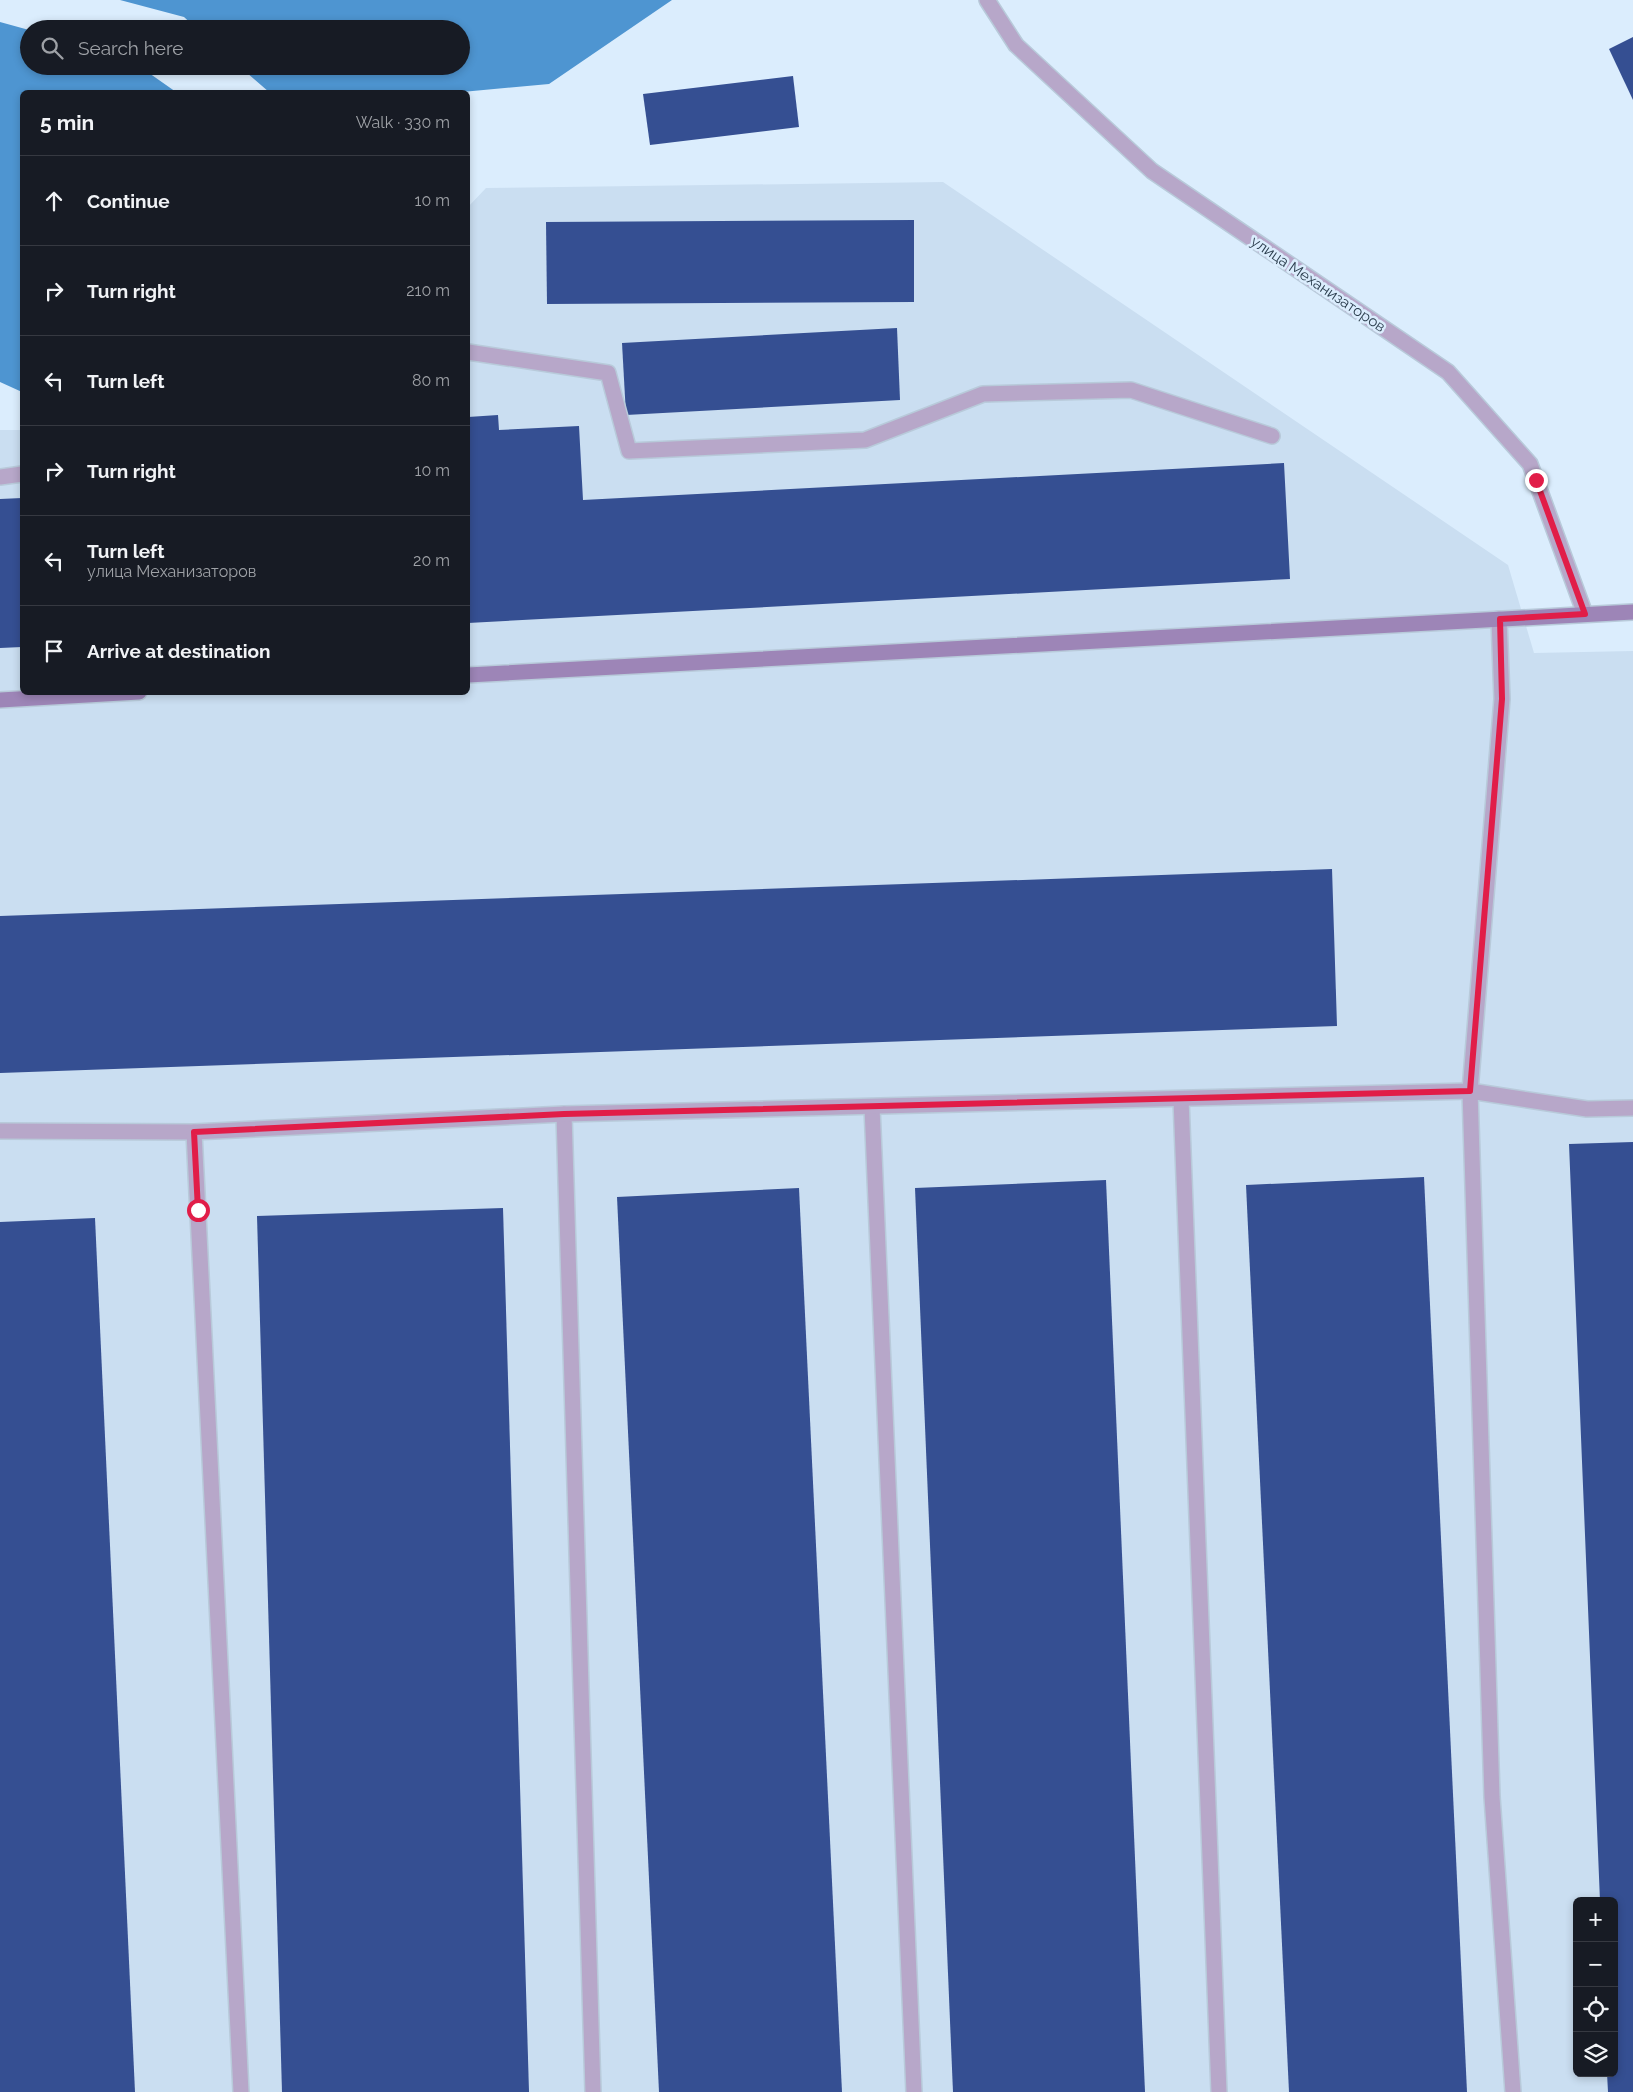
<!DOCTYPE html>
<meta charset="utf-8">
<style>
body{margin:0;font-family:Raleway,sans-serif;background:#242831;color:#f1f3f6}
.controls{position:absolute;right:15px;bottom:15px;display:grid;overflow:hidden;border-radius:8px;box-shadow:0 2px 8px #0003}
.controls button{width:45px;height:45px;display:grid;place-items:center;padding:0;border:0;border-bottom:1px solid #363941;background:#171b24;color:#f1f3f6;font:25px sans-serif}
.stop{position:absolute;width:15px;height:15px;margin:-11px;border:4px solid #e11d48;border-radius:50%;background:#fff}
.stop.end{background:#e11d48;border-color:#fff;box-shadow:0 1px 5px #0008}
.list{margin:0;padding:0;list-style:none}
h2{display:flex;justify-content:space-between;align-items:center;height:65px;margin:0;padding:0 20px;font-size:21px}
h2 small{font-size:16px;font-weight:400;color:#9ea1a6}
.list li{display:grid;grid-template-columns:32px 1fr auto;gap:15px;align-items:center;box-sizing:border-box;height:90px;padding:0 20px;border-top:1px solid #363941}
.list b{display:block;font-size:19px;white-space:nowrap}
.list p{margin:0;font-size:16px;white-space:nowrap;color:#9ea1a6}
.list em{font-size:16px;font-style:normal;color:#9ea1a6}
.icon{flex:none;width:28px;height:28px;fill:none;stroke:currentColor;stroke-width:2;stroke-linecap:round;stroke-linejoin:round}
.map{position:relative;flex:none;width:1633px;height:2092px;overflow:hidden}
.search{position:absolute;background:#171b24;box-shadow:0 2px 8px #0003;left:20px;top:20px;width:450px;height:55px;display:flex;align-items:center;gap:12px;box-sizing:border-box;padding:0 18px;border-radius:28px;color:#9ea1a6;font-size:19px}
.panel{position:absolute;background:#171b24;box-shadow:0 2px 8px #0003;left:20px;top:90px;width:450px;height:605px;border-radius:8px}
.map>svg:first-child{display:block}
.built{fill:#cadef1;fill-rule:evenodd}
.water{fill:#4e95d1}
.building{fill:#354f92}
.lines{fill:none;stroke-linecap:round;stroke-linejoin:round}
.lane-casing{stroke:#b8cada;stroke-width:18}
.street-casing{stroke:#b8cada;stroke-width:18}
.secondary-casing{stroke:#b8cada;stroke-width:18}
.lane{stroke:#b7a7c9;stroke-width:15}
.street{stroke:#b7a7c9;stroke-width:15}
.secondary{stroke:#9d85b7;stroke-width:15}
.route{stroke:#e11d48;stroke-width:6}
.labels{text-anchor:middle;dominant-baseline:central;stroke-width:5;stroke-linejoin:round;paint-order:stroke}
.street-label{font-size:15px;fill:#2c3e4e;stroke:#dbedfd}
</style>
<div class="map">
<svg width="1633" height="2092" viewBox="0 0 1633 2092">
<rect width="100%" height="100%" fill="#dbedfd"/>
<path class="built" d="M943,182L1508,565L1534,653L1633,651V2092H0V430H22V692H468V207L486,188ZM1577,1901H1614V2073H1577Z"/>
<g class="water">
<polygon points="120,0 672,0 549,84 462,92 269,92 239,66 461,66 461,29 197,29 184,17"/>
<polygon points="0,22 29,30 29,66 139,66 176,92 22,92 22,392 0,382"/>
</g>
<g class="building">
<polygon points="1633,37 1633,100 1609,49"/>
<polygon points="793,76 799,127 650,145 643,94"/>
<polygon points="914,220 914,302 547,304 546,222"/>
<polygon points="897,328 900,400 626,415 622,343"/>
<polygon points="498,415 499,430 579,426 583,500 1284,463 1290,579 468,623 468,417"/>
<polygon points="22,498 22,647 0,648 0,499"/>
<polygon points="1332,869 1337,1026 0,1073 0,916"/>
<polygon points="1633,1142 1633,2092 1608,2092 1607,2073 1614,2073 1614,1901 1600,1901 1569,1144"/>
<polygon points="1424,1177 1467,2092 1289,2092 1246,1185"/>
<polygon points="1106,1180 1145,2092 953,2092 915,1188"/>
<polygon points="799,1188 842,2092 659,2092 617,1197"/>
<polygon points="503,1208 529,2092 282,2092 257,1216"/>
<polygon points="95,1218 135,2092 0,2092 0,1222"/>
</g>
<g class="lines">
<g class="lane-casing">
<g id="lane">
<polyline points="468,352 608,373 629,451 865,440 983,394 1131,390 1272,436"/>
<polyline points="0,477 22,474"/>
<polyline points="1499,619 1502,699 1470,1091 1492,1797 1513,2092"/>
<polyline points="1181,1099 1219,2092"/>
<polyline points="872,1107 914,2092"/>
<polyline points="564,1114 593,2092"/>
<polyline points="0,1131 194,1132 564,1114 1470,1091 1587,1109 1633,1108"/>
<polyline points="194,1132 241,2092"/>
</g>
</g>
<g class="street-casing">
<polyline id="street" points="987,0 1016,45 1152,171 1448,372 1530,464 1585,614"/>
</g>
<g class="secondary-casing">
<g id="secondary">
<polyline points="468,675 1633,612"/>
<polyline points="0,700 139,692"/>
</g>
</g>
<use href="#lane" class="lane"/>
<use href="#street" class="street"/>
<use href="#secondary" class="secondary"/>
</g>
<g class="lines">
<polyline class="route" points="198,1210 194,1132 564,1114 1470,1091 1502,699 1500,619 1585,614 1536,480"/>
</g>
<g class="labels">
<g class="street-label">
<text transform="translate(1318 284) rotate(34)">улица Механизаторов</text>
</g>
</g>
</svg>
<div class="controls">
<button>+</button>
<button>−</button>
<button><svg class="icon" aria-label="locate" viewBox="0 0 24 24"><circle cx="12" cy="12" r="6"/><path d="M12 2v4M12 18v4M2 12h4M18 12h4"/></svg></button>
<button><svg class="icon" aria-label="layers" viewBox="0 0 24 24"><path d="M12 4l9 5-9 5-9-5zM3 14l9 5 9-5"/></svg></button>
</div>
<div class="stop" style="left:198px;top:1210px"></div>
<div class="stop end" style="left:1536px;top:480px"></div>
<div class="search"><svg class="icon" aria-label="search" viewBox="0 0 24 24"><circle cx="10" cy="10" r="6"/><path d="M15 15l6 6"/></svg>Search here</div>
<section class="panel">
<h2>5 min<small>Walk · 330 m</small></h2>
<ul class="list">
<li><svg class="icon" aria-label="ahead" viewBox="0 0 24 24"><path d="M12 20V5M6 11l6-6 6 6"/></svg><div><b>Continue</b></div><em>10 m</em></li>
<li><svg class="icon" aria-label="right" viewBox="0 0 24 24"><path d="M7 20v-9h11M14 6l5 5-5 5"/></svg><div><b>Turn right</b></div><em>210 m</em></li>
<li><svg class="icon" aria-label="left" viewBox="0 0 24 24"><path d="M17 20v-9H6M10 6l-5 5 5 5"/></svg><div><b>Turn left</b></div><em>80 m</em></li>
<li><svg class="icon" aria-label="right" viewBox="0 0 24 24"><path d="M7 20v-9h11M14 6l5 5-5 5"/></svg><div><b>Turn right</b></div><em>10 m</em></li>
<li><svg class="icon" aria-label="left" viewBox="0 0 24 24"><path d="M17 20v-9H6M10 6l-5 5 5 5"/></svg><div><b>Turn left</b><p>улица Механизаторов</p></div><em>20 m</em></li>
<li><svg class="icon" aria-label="arrive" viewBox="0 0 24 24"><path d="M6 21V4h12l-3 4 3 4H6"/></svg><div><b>Arrive at destination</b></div></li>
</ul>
</section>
</div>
